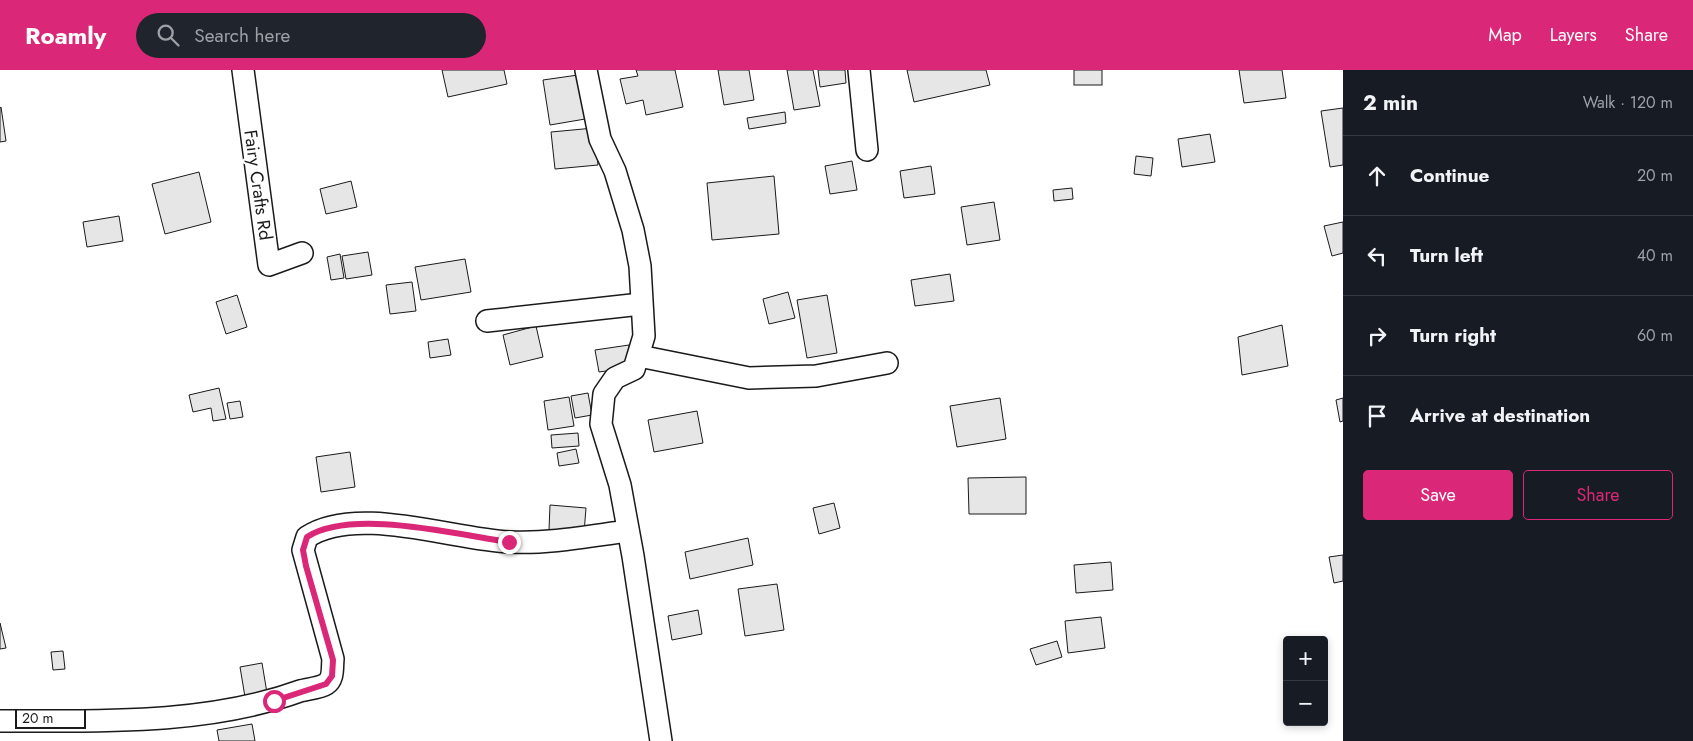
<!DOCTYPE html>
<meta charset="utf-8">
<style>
body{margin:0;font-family:Jost,sans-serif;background:#20242c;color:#f1f3f6}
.controls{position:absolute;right:15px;bottom:15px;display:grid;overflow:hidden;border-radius:5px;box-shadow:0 2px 8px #0003}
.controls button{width:45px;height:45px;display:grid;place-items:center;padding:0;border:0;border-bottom:1px solid #363941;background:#171b24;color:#f1f3f6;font:25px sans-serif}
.scale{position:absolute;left:15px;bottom:12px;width:71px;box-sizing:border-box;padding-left:5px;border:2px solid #1a1a1a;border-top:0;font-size:14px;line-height:18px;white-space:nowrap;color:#1a1a1a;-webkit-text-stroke:4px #fff;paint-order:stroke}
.stop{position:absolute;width:15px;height:15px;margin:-11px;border:4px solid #db2777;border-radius:50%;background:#fff}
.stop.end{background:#db2777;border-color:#fff;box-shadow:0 1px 5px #0008}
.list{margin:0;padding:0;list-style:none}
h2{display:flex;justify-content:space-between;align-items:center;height:65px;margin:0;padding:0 20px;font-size:21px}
h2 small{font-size:16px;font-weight:400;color:#9ea1a6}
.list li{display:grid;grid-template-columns:32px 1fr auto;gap:15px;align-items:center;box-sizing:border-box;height:80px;padding:0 20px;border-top:1px solid #363941}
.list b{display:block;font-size:19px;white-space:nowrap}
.list em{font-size:16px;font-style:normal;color:#9ea1a6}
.actions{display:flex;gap:10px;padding:15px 20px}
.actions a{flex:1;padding:11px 0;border:1px solid #db2777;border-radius:5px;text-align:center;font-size:18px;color:#db2777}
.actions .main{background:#db2777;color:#fff}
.icon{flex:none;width:28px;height:28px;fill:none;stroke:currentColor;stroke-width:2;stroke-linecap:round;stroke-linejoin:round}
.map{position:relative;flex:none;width:1343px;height:671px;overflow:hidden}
header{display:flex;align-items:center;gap:30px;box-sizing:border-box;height:70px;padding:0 25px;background:#db2777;color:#fff}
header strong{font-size:24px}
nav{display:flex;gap:28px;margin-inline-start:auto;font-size:18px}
.search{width:350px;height:45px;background:#20242c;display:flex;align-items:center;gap:12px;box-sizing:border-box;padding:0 18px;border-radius:28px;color:#9ea1a6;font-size:19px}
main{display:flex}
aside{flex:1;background:#171b24}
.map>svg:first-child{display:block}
.building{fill:#e6e6e6;stroke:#1a1a1a}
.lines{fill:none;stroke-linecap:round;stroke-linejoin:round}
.minor-casing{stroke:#1a1a1a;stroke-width:24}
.minor{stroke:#fff;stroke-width:21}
.route{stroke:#db2777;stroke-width:6}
.labels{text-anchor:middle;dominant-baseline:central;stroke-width:4;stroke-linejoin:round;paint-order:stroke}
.street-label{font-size:18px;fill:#1a1a1a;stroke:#fff}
</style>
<header>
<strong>Roamly</strong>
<div class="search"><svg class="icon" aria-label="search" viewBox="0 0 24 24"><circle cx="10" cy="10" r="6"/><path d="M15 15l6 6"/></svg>Search here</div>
<nav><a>Map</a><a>Layers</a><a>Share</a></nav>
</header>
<main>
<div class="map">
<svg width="1343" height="671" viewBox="0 0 1343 671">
<rect width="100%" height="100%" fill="#fff"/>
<g class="building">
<polygon points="442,0 504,0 507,14 448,27"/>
<polygon points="636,0 675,0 683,37 646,45 643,30 626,34 620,9 638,6"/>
<polygon points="718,0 749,0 754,30 724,35"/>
<polygon points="787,0 813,0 820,36 794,40"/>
<polygon points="818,0 845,0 846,13 820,17"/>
<polygon points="907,0 986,0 990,15 914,32"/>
<rect x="1074" y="0" width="28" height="15"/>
<polygon points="1239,0 1282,0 1286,28 1244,33"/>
<polygon points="585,4 591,48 550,55 543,10"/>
<polygon points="1,37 6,71 0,72 0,38"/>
<polygon points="1343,38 1343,95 1330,97 1321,41"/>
<polygon points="785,42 786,53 749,59 747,48"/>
<polygon points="594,58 598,95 555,99 551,62"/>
<polygon points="1210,64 1215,92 1182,97 1178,69"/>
<polygon points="1136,86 1153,88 1151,106 1134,104"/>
<polygon points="852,91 857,120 830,124 825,96"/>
<polygon points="931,96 935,124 904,128 900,101"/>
<polygon points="199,102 211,152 165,164 152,114"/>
<polygon points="774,106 779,164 712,170 707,113"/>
<polygon points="351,111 357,137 326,144 320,119"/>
<polygon points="1072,118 1073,129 1054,131 1053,120"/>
<polygon points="994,132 1000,170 967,175 961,137"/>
<polygon points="119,146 123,171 87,177 83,152"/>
<polygon points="1343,152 1343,183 1332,186 1324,156"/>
<polygon points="368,182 372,205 346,209 342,186"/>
<polygon points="340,184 344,208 331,210 327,187"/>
<polygon points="465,189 471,222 421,230 415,197"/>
<polygon points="950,204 954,231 915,236 911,210"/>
<polygon points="412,212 416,241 390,244 386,215"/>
<polygon points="788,222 795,248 769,254 763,229"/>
<polygon points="237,225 247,257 226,264 216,232"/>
<polygon points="827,225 837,283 807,288 797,230"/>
<polygon points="1282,255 1288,296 1242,305 1238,267"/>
<polygon points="536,256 543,287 510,295 503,265"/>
<polygon points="448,269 451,285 430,288 428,272"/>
<polygon points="629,275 633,297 599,302 595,280"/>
<polygon points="219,318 226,349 213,351 211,338 193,342 189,325"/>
<polygon points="588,323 592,345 575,348 571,326"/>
<polygon points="569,327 574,356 548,360 544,331"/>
<polygon points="1000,328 1006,369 957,377 950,336"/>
<polygon points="1343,328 1343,351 1340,352 1336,330"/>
<polygon points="240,331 243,347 230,349 227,333"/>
<polygon points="697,341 703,373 654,382 648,350"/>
<polygon points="578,363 579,376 552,378 551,365"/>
<polygon points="576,379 579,393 559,396 557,383"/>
<polygon points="350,382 355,417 321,422 316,387"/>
<polygon points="1026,407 1026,444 969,444 968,408"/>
<polygon points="834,433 840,458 819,464 813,438"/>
<polygon points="550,435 586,438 584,463 549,460"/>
<polygon points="748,468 753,495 690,509 685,482"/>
<polygon points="1343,485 1343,511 1334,513 1329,487"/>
<polygon points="1111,492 1113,520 1076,523 1074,495"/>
<polygon points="777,514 784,560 745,566 738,519"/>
<polygon points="698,540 702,564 672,570 668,546"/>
<polygon points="1101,547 1105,578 1068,583 1065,551"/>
<polygon points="0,553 6,578 0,579"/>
<polygon points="1057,571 1062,587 1036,595 1030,579"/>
<polygon points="63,581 65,599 53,600 51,582"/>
<polygon points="262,593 267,623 245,627 240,597"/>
<polygon points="252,654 255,671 219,671 217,660"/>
</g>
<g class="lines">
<g class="minor-casing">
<g id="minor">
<polyline points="243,0 269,195 302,183"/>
<polyline points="586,0 600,69 615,101 633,160 640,196 644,266 634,299 615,308 604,324 601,354 620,415 633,486 661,671"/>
<polyline points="859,0 867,80"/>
<polyline points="487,251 641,234"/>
<polyline points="639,286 749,308 816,306 887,293"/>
<path d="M0,651C98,651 207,655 300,621C307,619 320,618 326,614C334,609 332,597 333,589L303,480L307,467C357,434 454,470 510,472C549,474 590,466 628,461"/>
</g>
</g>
<use href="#minor" class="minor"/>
</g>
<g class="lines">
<path class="route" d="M274,631L326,614L332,606L333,590L306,496L303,480L307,467C352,438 458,465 509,472"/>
</g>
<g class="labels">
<g class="street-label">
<text transform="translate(258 115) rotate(82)">Fairy Crafts Rd</text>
</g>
</g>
</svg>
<div class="controls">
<button>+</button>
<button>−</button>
</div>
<div class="scale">20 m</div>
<div class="stop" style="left:274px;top:631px"></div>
<div class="stop end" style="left:509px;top:472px"></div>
</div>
<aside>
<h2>2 min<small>Walk · 120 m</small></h2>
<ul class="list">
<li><svg class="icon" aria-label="ahead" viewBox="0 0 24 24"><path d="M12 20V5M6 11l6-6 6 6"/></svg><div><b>Continue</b></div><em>20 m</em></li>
<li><svg class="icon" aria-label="left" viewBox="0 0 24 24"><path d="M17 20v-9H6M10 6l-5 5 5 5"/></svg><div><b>Turn left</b></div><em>40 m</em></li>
<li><svg class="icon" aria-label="right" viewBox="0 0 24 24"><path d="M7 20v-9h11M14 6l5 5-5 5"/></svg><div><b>Turn right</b></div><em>60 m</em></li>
<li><svg class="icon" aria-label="arrive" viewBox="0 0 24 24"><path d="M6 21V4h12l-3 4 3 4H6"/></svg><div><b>Arrive at destination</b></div></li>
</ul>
<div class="actions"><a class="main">Save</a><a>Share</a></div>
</aside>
</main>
